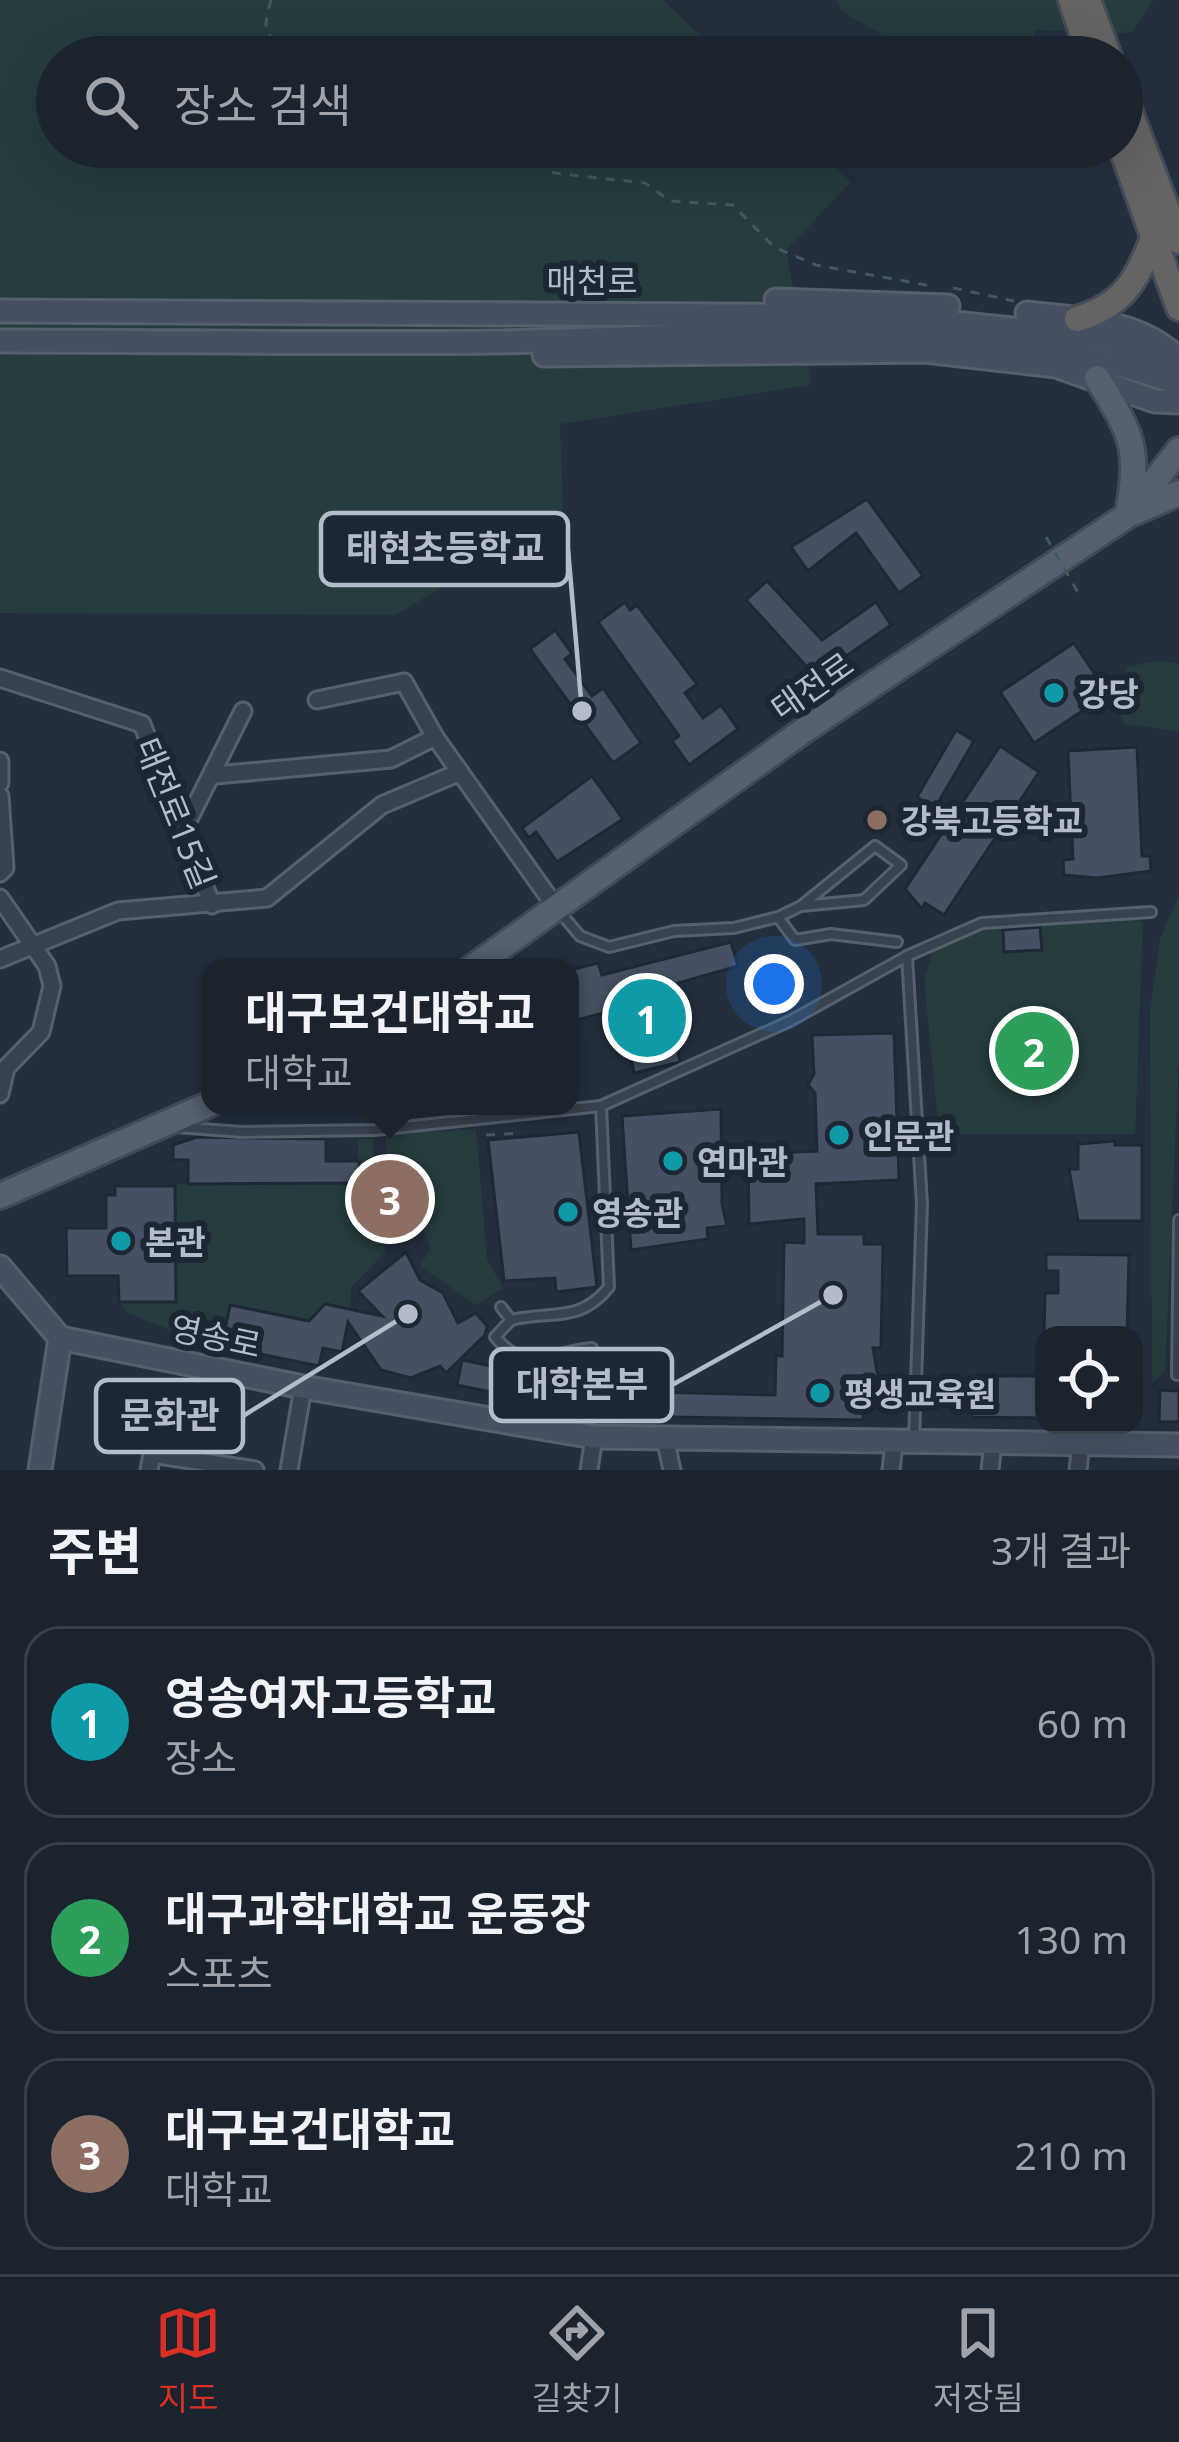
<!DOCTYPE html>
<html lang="ko">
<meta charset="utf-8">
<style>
body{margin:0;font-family:"Noto Sans","Noto Sans KR",sans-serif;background:#282f3a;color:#f1f3f6}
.controls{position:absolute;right:36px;bottom:36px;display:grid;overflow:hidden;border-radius:24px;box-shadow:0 12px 48px #0002}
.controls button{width:108px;height:108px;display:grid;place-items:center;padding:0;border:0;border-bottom:3px solid #39404a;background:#1b232e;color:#f1f3f6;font:60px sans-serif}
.you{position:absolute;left:774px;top:984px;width:42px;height:42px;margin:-30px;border:9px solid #fff;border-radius:50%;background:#1a73e8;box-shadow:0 0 0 18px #1a73e833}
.badge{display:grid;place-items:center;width:78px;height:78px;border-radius:50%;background:#d93025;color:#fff;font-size:39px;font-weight:700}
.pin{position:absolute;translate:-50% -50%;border:6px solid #fff;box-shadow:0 3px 12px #0006}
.popup{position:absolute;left:201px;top:959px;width:378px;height:156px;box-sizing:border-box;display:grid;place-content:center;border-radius:24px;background:#1b232e;filter:drop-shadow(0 3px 9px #0005);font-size:39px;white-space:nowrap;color:#a0a4aa}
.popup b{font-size:45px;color:#f1f3f6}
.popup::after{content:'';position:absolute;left:50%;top:100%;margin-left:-24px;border:24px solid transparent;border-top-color:#1b232e}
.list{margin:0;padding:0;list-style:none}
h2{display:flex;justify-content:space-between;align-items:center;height:156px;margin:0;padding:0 48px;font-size:51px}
h2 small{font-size:39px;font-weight:400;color:#a0a4aa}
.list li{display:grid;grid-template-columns:78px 1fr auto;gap:36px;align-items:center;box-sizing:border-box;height:192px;margin:0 24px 24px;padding:0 24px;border:3px solid #39404a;border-radius:36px}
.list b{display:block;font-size:45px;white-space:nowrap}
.list p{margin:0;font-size:39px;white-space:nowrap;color:#a0a4aa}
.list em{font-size:39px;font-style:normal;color:#a0a4aa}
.icon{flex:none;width:66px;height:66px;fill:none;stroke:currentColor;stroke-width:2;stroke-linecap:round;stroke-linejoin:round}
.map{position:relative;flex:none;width:1179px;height:1470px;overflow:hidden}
.search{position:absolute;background:#1b232e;box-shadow:0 12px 48px #0002;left:36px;right:36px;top:36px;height:132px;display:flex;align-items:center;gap:30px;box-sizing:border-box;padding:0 42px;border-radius:66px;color:#a0a4aa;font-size:45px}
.sheet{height:804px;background:#1b232e}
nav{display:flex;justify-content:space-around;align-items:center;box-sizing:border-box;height:168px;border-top:3px solid #39404a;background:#1b232e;font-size:33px;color:#a0a4aa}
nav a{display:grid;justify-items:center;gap:6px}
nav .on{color:#d93025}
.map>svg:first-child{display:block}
.green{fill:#263c3f}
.building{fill:#455162;stroke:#1f2835;stroke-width:3}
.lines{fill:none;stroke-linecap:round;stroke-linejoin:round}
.service-casing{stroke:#565f6c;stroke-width:14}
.minor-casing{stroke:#565f6c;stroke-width:21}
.secondary-casing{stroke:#565f6c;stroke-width:27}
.primary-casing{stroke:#414a57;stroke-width:30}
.trunk-casing{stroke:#434c59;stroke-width:30}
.path{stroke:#44595c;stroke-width:3;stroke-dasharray:9 9;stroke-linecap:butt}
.service{stroke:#38414e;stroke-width:8}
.minor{stroke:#38414e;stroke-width:15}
.secondary{stroke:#465061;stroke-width:21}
.primary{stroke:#56606e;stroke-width:24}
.trunk{stroke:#656462;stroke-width:24}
.path-bridge{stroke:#44595c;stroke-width:3;stroke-dasharray:9 9;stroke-linecap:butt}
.culture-dot{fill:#0f9aa8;stroke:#1d2633;stroke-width:4.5}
.education-dot{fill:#8d6e63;stroke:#1d2633;stroke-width:4.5}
.labels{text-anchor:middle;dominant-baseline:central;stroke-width:12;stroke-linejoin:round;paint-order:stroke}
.street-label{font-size:33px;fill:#b4bcc9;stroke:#1d2633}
.poi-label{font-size:33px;font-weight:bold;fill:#b4bcc9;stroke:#1d2633;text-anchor:start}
.leader{fill:none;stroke:#b4bcc9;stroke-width:4.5}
.callout-dot{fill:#b4bcc9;stroke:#1d2633;stroke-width:4.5}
.callout{fill:#1d2633;stroke:#b4bcc9;stroke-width:4.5}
.callout-label{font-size:36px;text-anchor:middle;font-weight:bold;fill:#b4bcc9}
</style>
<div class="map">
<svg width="1179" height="1470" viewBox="0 0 1179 1470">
<rect width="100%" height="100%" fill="#242f3e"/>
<g class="green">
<polygon points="0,0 663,0 722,57 57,57 57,147 815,147 851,182 786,250 811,385 560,424 563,513 396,615 0,613"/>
<polygon points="838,0 1153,0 1132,33 1035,30 1027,57 918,57 841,10"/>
<polygon points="1160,660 1179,664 1179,731 1124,724 1116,698 1128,667"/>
<polygon points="1179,894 1179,1056 1165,1371 1152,1383 1150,1012 1160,939"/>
<polygon points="1130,916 1143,923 1135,1134 954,1134 938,1121 924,980 934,948 990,924"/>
<polygon points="476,1129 487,1259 503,1288 476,1305 420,1266 431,1248 419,1221 395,1225 385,1133"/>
<polygon points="358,1139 373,1139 379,1238 386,1251 351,1288 350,1309 325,1305 309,1321 231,1305 226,1325 205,1322 200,1342 128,1313 119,1302 176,1301 175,1184 358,1183"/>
</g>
<g class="building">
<polygon points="867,499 923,576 899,593 856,533 808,571 791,547"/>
<polygon points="767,581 822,640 876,602 891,625 816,677 746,600"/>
<polygon points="625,602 630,610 637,605 697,684 685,693 703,718 721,705 738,729 689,765 672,741 679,736 598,622"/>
<polygon points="555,630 572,654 565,659 592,696 603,688 641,743 613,763 530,649"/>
<polygon points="1074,643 1108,694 1034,743 1000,692"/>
<polygon points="956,730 974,741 935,808 917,797"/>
<polygon points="1000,746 1039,772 944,915 925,903 922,909 905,889"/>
<polygon points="1137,747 1142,856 1150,856 1151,871 1097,878 1064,875 1063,860 1073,859 1068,751"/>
<polygon points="592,776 623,819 557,862 536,832 529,838 522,828"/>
<polygon points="1040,927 1042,950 1004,952 1003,930"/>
<polygon points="731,942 738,966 664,987 680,1062 634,1073 621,1008 570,1022 570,970 598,963 602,975"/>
<polygon points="894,1033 899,1180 816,1184 818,1234 864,1234 864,1244 883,1244 881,1348 873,1348 879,1383 864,1382 863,1420 606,1416 457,1385 462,1360 612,1391 775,1395 776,1355 782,1356 784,1242 804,1243 804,1219 749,1224 748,1154 817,1151 815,1093 808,1085 814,1074 812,1035"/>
<polygon points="721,1109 722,1204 727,1226 707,1228 708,1239 631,1250 622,1116"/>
<polygon points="579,1132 597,1287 556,1292 555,1278 504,1281 488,1140"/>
<polygon points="197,1137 326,1139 326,1161 359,1161 359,1183 188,1184 188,1160 173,1160 173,1145"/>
<polygon points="1115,1141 1115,1145 1142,1145 1142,1221 1078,1221 1069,1169 1078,1169 1078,1144"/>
<polygon points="115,1186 175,1186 176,1302 119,1302 118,1276 67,1276 66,1228 106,1228 106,1195 115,1195"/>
<polygon points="406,1252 420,1280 443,1293 458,1323 476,1313 487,1326 485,1335 446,1373 440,1366 411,1378 381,1370 348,1322 342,1352 323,1348 319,1366 200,1342 205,1321 226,1325 230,1305 309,1321 325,1304 382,1316 358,1291"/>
<polygon points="1046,1254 1129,1255 1127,1335 1044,1335 1045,1293 1058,1293 1058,1271 1046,1271"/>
<polygon points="972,1376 1044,1376 1044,1418 972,1417"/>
<polygon points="1160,1390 1179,1391 1179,1422 1159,1422"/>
</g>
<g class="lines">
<g class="service-casing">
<g id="service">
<polyline points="559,911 580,936 609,947 674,931 734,928 778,917 795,940 831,934 897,942"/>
<polyline points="778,917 801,906 875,846 901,865 864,900 801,906"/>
<polyline points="907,956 982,923 1151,912"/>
<polyline points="177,1127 241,1132 375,1130 601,1106 790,1021 907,956 922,1204 914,1441"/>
<path d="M501,1307L511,1320C552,1310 579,1324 609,1287L601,1106"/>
<path d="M511,1320L495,1337C527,1375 551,1351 592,1348"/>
<polyline points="1177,1375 1179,1220"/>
</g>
</g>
<g class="minor-casing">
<g id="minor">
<polyline points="0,678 142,724 212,905"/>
<polyline points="317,700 404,682 435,737 557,909"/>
<polyline points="0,761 0,783"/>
<polyline points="216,775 391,759 435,737"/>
<polyline points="0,796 5,868 0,873"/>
<polyline points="182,833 243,711"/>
<polyline points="0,898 47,966 52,986 41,1032 6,1068 0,1094"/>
<polyline points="0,959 118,911 267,898 382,805 460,772"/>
<polyline points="665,1438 672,1470"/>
<polyline points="149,1470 152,1454 255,1470"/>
<polyline points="289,1470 303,1387"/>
<polyline points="589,1470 594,1437"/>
<polyline points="891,1470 894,1444"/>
<polyline points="990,1470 993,1443"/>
<polyline points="1078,1470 1081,1444"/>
</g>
</g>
<g class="secondary-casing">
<g id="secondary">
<polyline points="776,300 948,306"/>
<polyline points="0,311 887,316 1100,338 1179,363"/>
<path d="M1027,313C1080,319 1141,320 1179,360"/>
<path d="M0,341C164,341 328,344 492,342C719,339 961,305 1179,384"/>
<polyline points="544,355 925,351 1056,366 1155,401 1179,402"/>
<polyline points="0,1267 60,1338 303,1387 594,1437 1179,1445"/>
<polyline points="40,1470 60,1338"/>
</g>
</g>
<g class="primary-casing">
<g id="primary">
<path d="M1097,378C1132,435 1140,446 1128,513"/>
<polyline points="1135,512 1179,493"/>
<polyline points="472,968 803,731 1128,515 1179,450"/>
<polyline points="0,1196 210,1104"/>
</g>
</g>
<g class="trunk-casing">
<g id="trunk">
<polyline points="1071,0 1090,57"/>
<polyline points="1088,0 1109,57"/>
<polyline points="1122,91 1179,241"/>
<polyline points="1121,147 1179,308"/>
<path d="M1077,319C1123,305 1137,281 1153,238"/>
</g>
</g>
<g class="path">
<path d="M271,0C260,41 267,29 291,57"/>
<path d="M369,147L378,154C409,156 444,165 475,164C501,162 512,147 540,153L554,173L645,183L670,201L733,205L774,247L816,265L932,286"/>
<polyline points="953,288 1014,301"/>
<polyline points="486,1135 521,1133"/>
</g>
<use href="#service" class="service"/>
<use href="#minor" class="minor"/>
<use href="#secondary" class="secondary"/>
<use href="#primary" class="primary"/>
<use href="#trunk" class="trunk"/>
<polyline class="path-bridge" points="1046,537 1079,594"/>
</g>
<g class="culture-dot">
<circle cx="1054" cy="693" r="12"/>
<circle cx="839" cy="1135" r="12"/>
<circle cx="673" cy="1161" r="12"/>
<circle cx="568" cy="1212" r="12"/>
<circle cx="121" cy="1241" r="12"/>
<circle cx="820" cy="1393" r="12"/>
</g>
<circle class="education-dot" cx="877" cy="820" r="12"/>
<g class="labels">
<g class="street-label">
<text x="592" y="280">매천로</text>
<text transform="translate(812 686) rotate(-35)">태전로</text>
<text transform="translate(176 813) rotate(68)">태전로15길</text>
<text transform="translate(216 1336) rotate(12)">영송로</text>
</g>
<g class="poi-label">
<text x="1078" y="693">강당</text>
<text x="901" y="820">강북고등학교</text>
<text x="863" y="1135">인문관</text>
<text x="697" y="1161">연마관</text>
<text x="592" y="1212">영송관</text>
<text x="145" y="1241">본관</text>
<text x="844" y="1393">평생교육원</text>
</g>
</g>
<path class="leader" d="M582 711L568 549M833 1295L672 1385M408 1314L243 1416"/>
<g class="callout-dot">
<circle cx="582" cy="711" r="12"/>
<circle cx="833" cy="1295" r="12"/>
<circle cx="408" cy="1314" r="12"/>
</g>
<g class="callout">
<rect x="321" y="513" width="247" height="72" rx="12"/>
<rect x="491" y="1349" width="181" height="72" rx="12"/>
<rect x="96" y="1380" width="147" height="72" rx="12"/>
</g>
<g class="callout-label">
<text x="445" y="561">태현초등학교</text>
<text x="582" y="1397">대학본부</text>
<text x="170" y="1428">문화관</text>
</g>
</svg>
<div class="controls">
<button><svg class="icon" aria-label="locate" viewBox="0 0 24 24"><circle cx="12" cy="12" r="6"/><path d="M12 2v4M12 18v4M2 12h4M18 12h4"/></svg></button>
</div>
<div class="you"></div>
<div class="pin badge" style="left:647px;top:1018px;background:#0f9aa8">1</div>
<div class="pin badge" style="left:1034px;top:1051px;background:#2e9e5b">2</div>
<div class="pin badge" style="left:390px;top:1199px;background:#8d6e63">3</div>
<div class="popup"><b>대구보건대학교</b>대학교</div>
<div class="search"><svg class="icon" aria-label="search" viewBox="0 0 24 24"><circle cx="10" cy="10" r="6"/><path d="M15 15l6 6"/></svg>장소 검색</div>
</div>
<section class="sheet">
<h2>주변<small>3개 결과</small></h2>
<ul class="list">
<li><span class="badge" style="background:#0f9aa8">1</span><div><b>영송여자고등학교</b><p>장소</p></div><em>60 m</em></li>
<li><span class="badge" style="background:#2e9e5b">2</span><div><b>대구과학대학교 운동장</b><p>스포츠</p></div><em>130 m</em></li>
<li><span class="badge" style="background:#8d6e63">3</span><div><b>대구보건대학교</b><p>대학교</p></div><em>210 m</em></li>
</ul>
</section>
<nav>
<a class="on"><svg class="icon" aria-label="map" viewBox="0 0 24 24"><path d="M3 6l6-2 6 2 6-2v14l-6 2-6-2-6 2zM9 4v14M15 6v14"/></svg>지도</a>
<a><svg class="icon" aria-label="directions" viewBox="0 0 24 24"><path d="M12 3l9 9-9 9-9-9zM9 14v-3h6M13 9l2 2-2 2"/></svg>길찾기</a>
<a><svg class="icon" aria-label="saved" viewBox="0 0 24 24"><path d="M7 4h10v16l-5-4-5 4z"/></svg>저장됨</a>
</nav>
